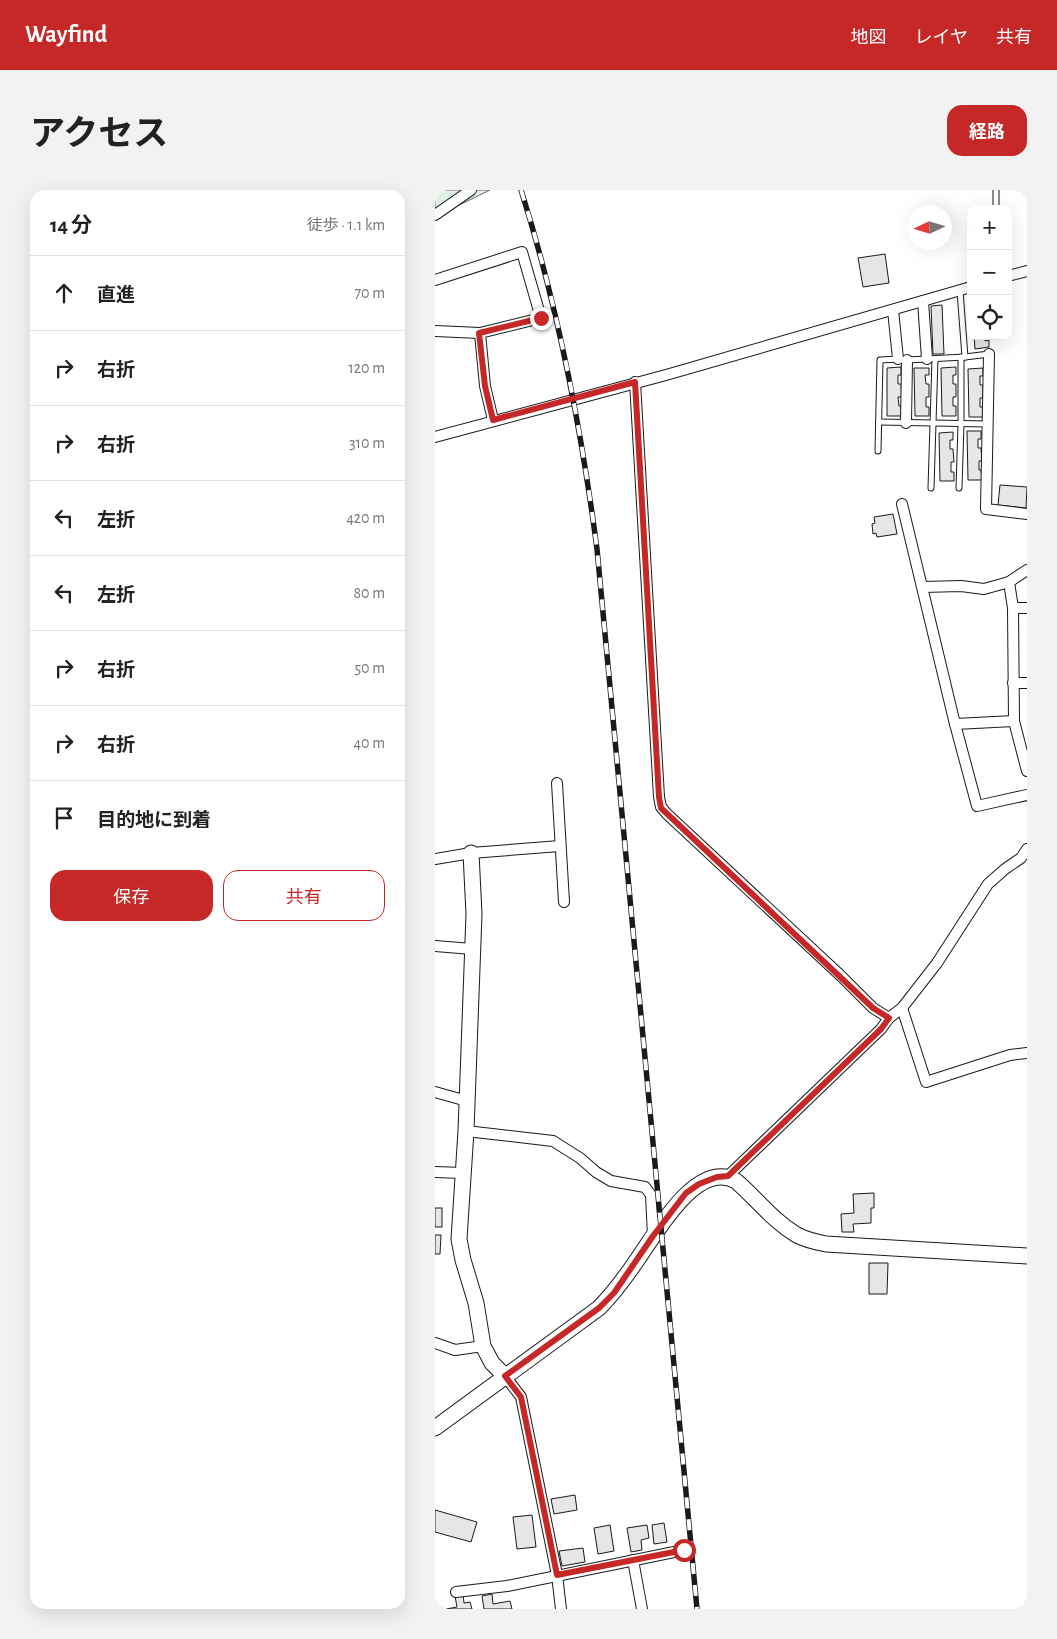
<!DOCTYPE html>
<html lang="ja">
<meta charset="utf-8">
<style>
body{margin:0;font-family:"Alegreya Sans","Noto Sans JP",sans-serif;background:#f2f2f2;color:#222}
.controls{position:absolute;right:15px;top:15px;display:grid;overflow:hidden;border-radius:10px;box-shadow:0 5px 20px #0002}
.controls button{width:45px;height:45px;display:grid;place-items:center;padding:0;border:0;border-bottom:1px solid #e0e0e0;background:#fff;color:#222;font:25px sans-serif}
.compass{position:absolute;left:472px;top:15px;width:45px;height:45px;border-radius:50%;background:#fff;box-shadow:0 5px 20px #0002;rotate:266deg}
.stop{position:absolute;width:15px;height:15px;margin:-11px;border:4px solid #c62828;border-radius:50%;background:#fff}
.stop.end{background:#c62828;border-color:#fff;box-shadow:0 1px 5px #0008}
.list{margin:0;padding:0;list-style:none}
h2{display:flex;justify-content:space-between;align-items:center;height:65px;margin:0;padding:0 20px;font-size:21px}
h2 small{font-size:16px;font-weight:400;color:#767676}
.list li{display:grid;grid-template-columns:32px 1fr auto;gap:15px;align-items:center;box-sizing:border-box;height:75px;padding:0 20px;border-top:1px solid #e0e0e0}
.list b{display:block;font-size:19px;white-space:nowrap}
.list em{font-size:16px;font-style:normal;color:#767676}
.actions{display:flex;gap:10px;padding:15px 20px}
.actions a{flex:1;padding:11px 0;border:1px solid #c62828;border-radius:15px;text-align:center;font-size:18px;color:#c62828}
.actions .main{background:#c62828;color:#fff}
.icon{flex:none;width:28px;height:28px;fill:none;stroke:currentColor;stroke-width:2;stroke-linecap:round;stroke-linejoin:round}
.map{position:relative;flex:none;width:592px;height:1419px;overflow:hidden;border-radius:15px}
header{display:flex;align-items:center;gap:30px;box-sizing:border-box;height:70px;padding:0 25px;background:#c62828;color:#fff}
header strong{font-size:24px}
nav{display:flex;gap:28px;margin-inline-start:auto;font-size:18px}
.intro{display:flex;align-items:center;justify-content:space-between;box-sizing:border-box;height:120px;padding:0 30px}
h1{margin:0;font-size:35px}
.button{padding:12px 22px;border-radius:15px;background:#c62828;color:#fff;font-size:18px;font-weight:700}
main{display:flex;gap:30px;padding:0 30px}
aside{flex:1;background:#fff;border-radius:15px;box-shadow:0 5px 20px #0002}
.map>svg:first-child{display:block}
.green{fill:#e0efe3;stroke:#6a6a6a}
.building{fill:#e6e6e6;stroke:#1a1a1a}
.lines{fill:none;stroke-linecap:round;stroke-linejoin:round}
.lane-casing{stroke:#1a1a1a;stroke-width:7}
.street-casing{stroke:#1a1a1a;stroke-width:12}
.secondary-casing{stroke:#1a1a1a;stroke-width:17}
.lane{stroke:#fff;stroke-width:5}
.street{stroke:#fff;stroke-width:10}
.secondary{stroke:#fff;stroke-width:15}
.rail-casing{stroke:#1a1a1a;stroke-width:5.5}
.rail{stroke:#fff;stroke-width:4;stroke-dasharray:11;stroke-linecap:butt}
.route{stroke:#c62828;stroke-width:6}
</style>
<header>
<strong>Wayfind</strong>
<nav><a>地図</a><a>レイヤ</a><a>共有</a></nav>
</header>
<div class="intro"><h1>アクセス</h1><a class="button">経路</a></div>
<main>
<aside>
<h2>14 分<small>徒歩 · 1.1 km</small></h2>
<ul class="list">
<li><svg class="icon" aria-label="ahead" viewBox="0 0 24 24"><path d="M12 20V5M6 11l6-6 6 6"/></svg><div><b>直進</b></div><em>70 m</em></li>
<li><svg class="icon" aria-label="right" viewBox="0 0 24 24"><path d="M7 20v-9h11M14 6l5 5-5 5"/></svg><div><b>右折</b></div><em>120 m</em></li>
<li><svg class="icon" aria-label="right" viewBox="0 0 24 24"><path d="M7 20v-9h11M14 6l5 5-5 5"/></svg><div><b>右折</b></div><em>310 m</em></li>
<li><svg class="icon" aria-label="left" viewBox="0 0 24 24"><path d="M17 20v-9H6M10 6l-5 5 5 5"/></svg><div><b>左折</b></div><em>420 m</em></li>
<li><svg class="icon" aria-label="left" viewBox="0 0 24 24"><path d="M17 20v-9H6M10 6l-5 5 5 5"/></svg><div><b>左折</b></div><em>80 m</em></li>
<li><svg class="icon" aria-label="right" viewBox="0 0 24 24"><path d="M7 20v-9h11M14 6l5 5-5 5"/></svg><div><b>右折</b></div><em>50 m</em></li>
<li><svg class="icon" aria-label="right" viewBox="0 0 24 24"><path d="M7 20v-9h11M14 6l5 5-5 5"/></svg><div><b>右折</b></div><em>40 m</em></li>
<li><svg class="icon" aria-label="arrive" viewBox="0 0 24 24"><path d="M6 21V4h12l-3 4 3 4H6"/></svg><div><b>目的地に到着</b></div></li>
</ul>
<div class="actions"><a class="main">保存</a><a>共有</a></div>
</aside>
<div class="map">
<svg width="592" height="1419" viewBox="0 0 592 1419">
<rect width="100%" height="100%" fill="#fff"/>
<polygon class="green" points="0,0 55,0 10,22 0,29"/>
<g class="building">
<polygon points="450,64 454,93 428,97 423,68"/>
<polygon points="507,115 509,164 498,164 496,116"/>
<polygon points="539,146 550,146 550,151 554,150 554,157 540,159"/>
<polygon points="466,177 466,185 463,185 463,194 466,194 467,207 463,207 464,216 466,216 467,226 452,226 452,178"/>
<polygon points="521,177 521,185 518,185 518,194 521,194 521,207 518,207 518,216 521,216 521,226 507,226 506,178"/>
<polygon points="479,178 494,178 494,185 490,185 491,194 494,194 494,207 491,207 491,217 494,217 494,226 480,226"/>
<polygon points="548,178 548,186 545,186 545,195 548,195 548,208 545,208 545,217 548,217 548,227 534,227 533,179"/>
<polygon points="532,241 546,241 546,249 543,249 543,258 546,258 547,271 544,271 544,280 546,280 547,290 533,290"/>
<polygon points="518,242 518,250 515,250 515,259 518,259 519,272 516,272 516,282 519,282 519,291 505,291 504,243"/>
<polygon points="565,295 592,297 591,318 563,315"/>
<polygon points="458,324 462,344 442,347 441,343 438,344 437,334 440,333 439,327"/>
<polygon points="439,1003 439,1018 436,1018 436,1033 418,1034 419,1042 407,1042 406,1024 419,1023 418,1004"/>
<rect x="0" y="1018" width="7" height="19"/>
<polygon points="0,1045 6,1045 5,1064 0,1064"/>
<polygon points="434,1073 453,1073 452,1104 434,1104"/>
<polygon points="140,1305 142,1320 119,1324 116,1309"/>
<polygon points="0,1320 42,1332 36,1352 0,1342"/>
<polygon points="97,1325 101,1357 82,1359 78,1327"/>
<polygon points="229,1333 232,1352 219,1354 217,1335"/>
<polygon points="175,1335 179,1361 163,1364 159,1338"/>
<polygon points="212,1335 214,1348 206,1350 207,1360 196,1362 192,1338"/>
<polygon points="148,1358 150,1372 127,1376 124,1361"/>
<polygon points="28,1404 29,1413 35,1412 37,1419 11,1419 22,1417 20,1406"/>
<polygon points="57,1404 58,1414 75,1411 77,1419 49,1419 47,1406"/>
</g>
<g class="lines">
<g class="lane-casing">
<g id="lane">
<polyline points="561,19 561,0"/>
<polyline points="525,101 530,167"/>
<polyline points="472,170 530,167 554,164"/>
<polyline points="444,232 552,234"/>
<polyline points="443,261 445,170 464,169"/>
<polyline points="496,298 500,169"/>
<polyline points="524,298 526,234 526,167"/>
</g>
</g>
<g class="street-casing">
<g id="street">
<polyline points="0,25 36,0"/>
<polyline points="573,86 592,81"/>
<polyline points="0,90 87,62 106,128 45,143 50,196 58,230"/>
<polyline points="488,111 492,169"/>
<polyline points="458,120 463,169"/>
<polyline points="0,141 45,143"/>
<polyline points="554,164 551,319 592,324"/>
<polyline points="200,192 224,607 226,617 232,624 406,786 438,818 454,828"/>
<polyline points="471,233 472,170"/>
<polyline points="0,247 231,185 536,97"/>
<polyline points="467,314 520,534 542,616 592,605"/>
<polyline points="592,380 574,392 578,418 579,531 592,581"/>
<polyline points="488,397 526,396 549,399 574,392"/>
<polyline points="578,418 592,418"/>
<polyline points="578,493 592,493"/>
<polyline points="520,534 579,531"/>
<polyline points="122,593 129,712"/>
<polyline points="0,669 36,663 125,656"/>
<polyline points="0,756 37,759"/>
<polyline points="467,818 491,892 575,865 592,863"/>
<polyline points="0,902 32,911"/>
<polyline points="31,941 118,951 145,968 161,982 176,991 210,997 216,1005 218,1046"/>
<polyline points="0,982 28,983"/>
<polyline points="293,986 446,839 454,828 467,818 502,773 553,694 570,679 586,668 592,659"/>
<polyline points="0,1153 20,1160 48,1156"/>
<polyline points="70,1186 86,1207 122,1385 126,1419"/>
<polyline points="198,1370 207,1419"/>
<polyline points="21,1402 72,1396 249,1360"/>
</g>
</g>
<g class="secondary-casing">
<g id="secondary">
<polyline points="36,663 39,724 31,941 24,1049 28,1070 41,1113 48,1156 57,1173 70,1186"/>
<path d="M0,1238L164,1118C178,1104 189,1089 200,1073C219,1047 261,968 301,991C321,1008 339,1032 362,1045C371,1050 381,1052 391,1054L592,1066"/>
</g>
</g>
<use href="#lane" class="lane"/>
<use href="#street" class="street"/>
<use href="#secondary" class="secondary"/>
<g class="rail-casing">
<path id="rail" d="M86,0C123,117 146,237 162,359L262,1419"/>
</g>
<use href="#rail" class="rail"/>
</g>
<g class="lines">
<polyline class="route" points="106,128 44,143 50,196 58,230 200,192 224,607 226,618 438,818 454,828 446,839 293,986 282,987 264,994 251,1003 218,1046 179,1103 164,1118 70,1186 86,1207 122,1385 249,1360"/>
</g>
</svg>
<div class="controls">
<button>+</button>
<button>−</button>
<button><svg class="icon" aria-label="locate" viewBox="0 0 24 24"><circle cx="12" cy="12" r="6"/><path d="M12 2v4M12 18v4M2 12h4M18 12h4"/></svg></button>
</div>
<svg class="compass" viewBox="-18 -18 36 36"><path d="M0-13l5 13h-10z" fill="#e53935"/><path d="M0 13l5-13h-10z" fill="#767676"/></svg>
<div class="stop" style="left:249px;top:1360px"></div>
<div class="stop end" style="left:106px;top:128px"></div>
</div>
</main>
